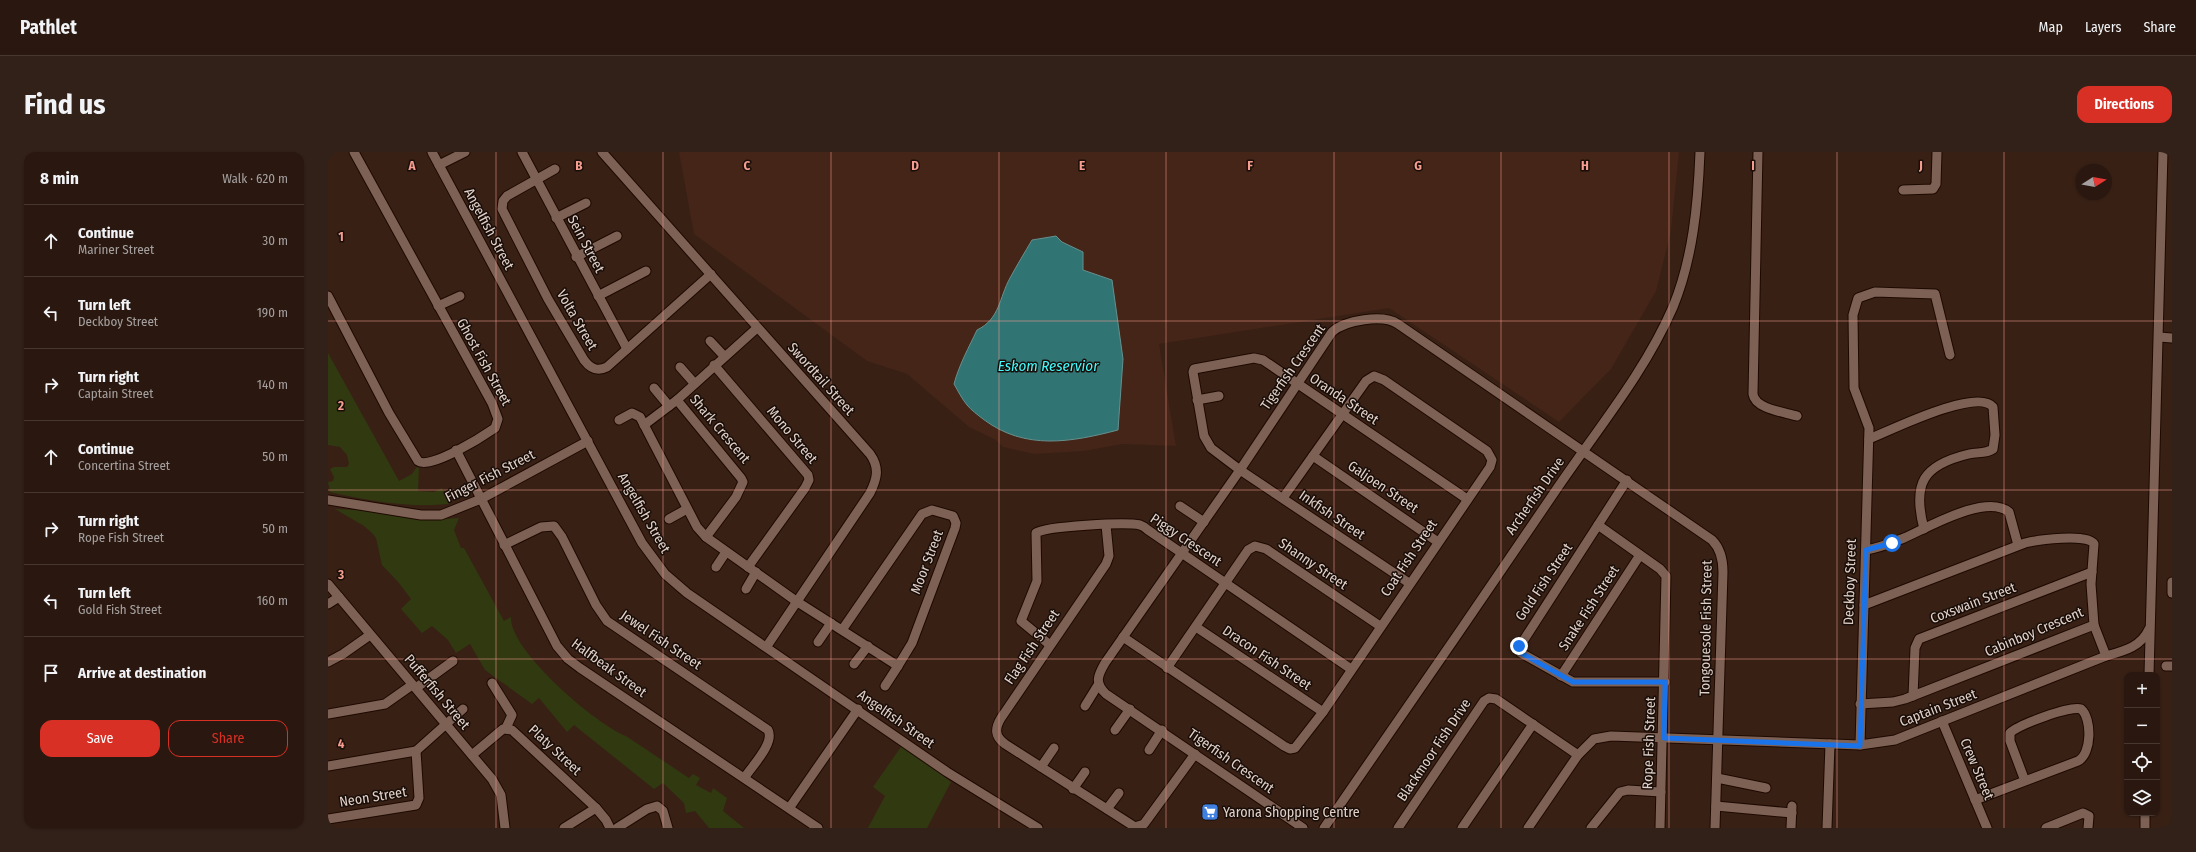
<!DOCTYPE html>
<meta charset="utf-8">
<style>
body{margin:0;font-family:"Fira Sans Condensed",sans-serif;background:#322119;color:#f1f3f6}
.controls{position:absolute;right:12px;bottom:12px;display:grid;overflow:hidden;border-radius:8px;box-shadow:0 1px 3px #0004}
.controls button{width:36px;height:36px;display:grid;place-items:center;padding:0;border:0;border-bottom:1px solid #463730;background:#2a1810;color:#f1f3f6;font:20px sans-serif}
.compass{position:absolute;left:1748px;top:12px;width:36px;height:36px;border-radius:50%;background:#2a1810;box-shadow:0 1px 3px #0004;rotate:79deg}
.stop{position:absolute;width:12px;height:12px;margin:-9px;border:3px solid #1a73e8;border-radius:50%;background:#fff}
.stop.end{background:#1a73e8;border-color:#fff;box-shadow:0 1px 4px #0008}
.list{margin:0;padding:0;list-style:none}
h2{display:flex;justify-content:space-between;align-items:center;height:52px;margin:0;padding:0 16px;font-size:17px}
h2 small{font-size:13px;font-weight:400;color:#a5a09f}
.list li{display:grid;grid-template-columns:26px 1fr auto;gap:12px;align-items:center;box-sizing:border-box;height:72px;padding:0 16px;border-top:1px solid #463730}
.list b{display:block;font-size:15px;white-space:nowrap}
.list p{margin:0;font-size:13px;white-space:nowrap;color:#a5a09f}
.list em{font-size:13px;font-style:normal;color:#a5a09f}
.actions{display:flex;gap:8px;padding:12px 16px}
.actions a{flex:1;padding:9px 0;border:1px solid #d93025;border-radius:12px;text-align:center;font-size:14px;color:#d93025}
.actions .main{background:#d93025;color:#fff}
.icon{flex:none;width:22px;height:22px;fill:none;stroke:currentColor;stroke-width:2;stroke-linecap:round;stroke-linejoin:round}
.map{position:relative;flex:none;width:1844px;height:676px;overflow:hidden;border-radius:12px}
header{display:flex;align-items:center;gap:24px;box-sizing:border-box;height:56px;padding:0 20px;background:#2a1810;border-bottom:1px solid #463730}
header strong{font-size:19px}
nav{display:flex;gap:22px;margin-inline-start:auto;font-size:14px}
.intro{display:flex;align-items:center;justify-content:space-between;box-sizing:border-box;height:96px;padding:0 24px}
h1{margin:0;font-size:28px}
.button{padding:10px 18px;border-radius:12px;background:#d93025;color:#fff;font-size:14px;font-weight:700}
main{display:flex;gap:24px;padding:0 24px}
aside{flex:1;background:#2a1810;border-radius:12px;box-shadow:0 1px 3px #0004}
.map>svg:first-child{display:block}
.built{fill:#442517}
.green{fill:#313910}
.water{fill:#317474;stroke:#66908e}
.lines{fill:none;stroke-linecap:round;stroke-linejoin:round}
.minor-casing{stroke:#1e0901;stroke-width:11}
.minor{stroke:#7d6154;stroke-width:9}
.route{stroke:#1a73e8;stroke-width:5}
.grid{fill:none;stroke:#f59d8f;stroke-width:1;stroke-opacity:0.55}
.labels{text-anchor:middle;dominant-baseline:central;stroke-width:3;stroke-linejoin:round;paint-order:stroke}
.street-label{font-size:14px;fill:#e1d1c9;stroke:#180d08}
.poi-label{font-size:14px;fill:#e1d1c9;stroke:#180d08;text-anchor:start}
.water-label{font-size:15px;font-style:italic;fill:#42fbfe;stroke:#180d08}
.grid-label{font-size:13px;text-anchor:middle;font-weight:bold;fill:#f59d8f;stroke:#180d08;stroke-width:3;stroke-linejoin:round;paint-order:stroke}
</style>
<header>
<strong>Pathlet</strong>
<nav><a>Map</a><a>Layers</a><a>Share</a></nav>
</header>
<div class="intro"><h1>Find us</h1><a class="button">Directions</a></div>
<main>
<aside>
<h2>8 min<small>Walk · 620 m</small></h2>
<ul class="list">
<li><svg class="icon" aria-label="ahead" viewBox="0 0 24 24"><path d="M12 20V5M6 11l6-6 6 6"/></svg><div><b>Continue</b><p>Mariner Street</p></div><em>30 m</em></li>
<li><svg class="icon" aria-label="left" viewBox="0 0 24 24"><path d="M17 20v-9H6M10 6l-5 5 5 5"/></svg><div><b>Turn left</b><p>Deckboy Street</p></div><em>190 m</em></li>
<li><svg class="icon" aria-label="right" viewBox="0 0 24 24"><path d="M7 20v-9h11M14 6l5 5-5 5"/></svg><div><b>Turn right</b><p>Captain Street</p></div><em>140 m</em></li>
<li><svg class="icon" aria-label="ahead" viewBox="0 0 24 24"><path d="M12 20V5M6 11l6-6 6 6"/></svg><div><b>Continue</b><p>Concertina Street</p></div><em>50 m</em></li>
<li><svg class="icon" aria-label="right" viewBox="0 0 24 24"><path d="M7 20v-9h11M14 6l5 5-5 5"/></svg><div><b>Turn right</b><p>Rope Fish Street</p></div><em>50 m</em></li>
<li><svg class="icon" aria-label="left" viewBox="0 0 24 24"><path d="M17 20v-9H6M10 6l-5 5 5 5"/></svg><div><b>Turn left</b><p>Gold Fish Street</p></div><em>160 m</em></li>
<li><svg class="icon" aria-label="arrive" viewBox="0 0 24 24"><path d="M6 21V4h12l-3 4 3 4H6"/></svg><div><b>Arrive at destination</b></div></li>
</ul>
<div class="actions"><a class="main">Save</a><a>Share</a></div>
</aside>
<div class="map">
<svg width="1844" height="676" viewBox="0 0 1844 676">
<rect width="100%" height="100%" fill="#382015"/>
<polygon class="built" points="351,0 1351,0 1343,79 1328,139 1283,217 1231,270 1061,156 831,192 848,294 794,292 756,299 706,302 675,295 668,288 641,275 579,222 539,209 366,82"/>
<g class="green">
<path d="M0,201L71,329L84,322L89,315L91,316L90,339L106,340L114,336L121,352C81,356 41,349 2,340L0,330L5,329L6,325L2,317L6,315H19L21,312L19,303L12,295L0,293Z"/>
<path d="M7,357L29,358L102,368L131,366L126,378L133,396H136L176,469L183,465C181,498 269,573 298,584L361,626L365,622L372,626L368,633L383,641L385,636L399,646L395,659L416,676H381L367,659L358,661L356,651L335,631L326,637L246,573L239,580L211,546L204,552L157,518L142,492L128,501L120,488L104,474L94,481L73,457L83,447L71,431L54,413L48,386L45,382L36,374Z"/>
<polygon points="575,592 623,630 599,676 540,676 557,644 545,635"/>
</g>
<path class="water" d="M728,84L734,90L755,100V118L784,128L795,207L790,278C744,290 697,299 655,267C650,263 643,258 639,253C634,247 630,239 626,232C631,213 641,195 649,178C672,167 671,146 682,126C689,113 697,100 704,88Z"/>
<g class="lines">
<g class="minor-casing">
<g id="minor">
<polyline points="104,0 314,391 337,422 359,441 619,620 710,676"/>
<polyline points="194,0 299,197"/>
<path d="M274,0L542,302C552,316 549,327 542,341L439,494"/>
<path d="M1430,0L1425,242C1427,257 1456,260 1469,264"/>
<polyline points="111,13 137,0"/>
<path d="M227,17L179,44L175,49L174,57L220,147L256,208C262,216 269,220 279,215L383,122"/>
<polyline points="1575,38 1605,37 1608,32 1609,0"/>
<polyline points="228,66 258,51"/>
<polyline points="248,105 289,84"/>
<path d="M0,144L61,261L90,309C102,318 154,285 167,276L170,267L164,251L26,0"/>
<polyline points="270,144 318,119"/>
<polyline points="110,154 132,144"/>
<polyline points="1831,185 1844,186"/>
<polyline points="382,189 396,204"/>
<polyline points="386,213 480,323 481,328 477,336 420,415"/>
<polyline points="352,215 366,231"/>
<polyline points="326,236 341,254"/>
<polyline points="349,248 413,326 415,330 408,345 378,385"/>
<polyline points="869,248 891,244"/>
<polyline points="291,268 304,261 312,265 369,375 378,385 468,449 570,514 584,491 627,376 628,371 625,364 604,358 594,362 514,478"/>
<polyline points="316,273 349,248 429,176"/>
<path d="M1541,287C1561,279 1649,235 1665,255L1667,283L1665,297C1658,302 1649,300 1641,302C1595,313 1584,331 1596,377"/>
<polyline points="128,298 229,494 240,507 252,516 490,676"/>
<polyline points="985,304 1110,390"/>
<polyline points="1299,328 1190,497 1193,501 1245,530 1337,530"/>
<polyline points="0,348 93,363 113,363 153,347 260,289"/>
<polyline points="852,354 876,370"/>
<polyline points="341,367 359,357"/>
<path d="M778,373L781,404L778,412L673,566C667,576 666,584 677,592L807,675L816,672L867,602"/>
<polyline points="1270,373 1332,417 1338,424 1332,676"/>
<path d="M176,393L213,375L226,374L234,385L268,453L279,469L440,578C447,591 424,614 417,625"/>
<path d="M1538,398C1551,396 1563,391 1576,386C1599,376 1658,341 1681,360L1690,393"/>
<polyline points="388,415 398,400"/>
<polyline points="1081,431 912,318 883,296 876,284 865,220 866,217 926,206 935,208 1139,347"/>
<polyline points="0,432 164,627 173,643 177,676"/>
<polyline points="418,437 428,420"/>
<polyline points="1844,441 1844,430"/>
<polyline points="0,452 11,445"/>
<polyline points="1766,473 1778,504"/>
<polyline points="868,475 995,560"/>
<polyline points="795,485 956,594 962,597 967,596 995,560 1162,315 1164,308 1159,299 1056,228 1046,224 1038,229 955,346"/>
<polyline points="490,490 503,471"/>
<path d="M722,493L693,469L709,429L708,381C718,374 798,370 812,373C815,374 818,376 820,378L1023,517"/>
<polyline points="0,510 15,502 42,483"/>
<polyline points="526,512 540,494"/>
<polyline points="1838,514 1844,514"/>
<polyline points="839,516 920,398 927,394 938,397 1052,474"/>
<polyline points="1821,523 1835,0"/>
<polyline points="1233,524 1312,403"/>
<polyline points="164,531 184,563 178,576"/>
<polyline points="557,534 570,514"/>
<polyline points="88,536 125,509"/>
<polyline points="1585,544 1587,496 1591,487 1764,420"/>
<path d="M1532,552L1565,550L1577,547L1766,473L1763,432L1766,392C1760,381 1709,388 1697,391L1536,453"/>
<polyline points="757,554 770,533"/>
<polyline points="0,562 57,552 84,533"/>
<polyline points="1614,569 1659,676"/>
<polyline points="787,578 802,557"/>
<polyline points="1532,593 1541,276 1526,236 1525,163 1530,146 1547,140 1607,142 1622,203"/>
<polyline points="821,598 834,578"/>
<polyline points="144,603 175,577 184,578 268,656 278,668 282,676"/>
<polyline points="0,614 88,599 135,557"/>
<polyline points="713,615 726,596"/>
<polyline points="1389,626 1438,636"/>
<polyline points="745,637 757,620"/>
<path d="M1647,648L1750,609C1764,602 1764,566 1753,557C1743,553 1690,573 1682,581V589L1697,629"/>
<polyline points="1388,654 1464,661"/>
<polyline points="462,655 530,557"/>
<polyline points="779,657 791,641"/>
<polyline points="0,667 88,653 91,646 88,599"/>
<polyline points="236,676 268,656"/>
<polyline points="289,676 319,657 329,654 335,659 340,676"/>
<path d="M975,676L778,542C766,531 770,523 777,511L912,318L1004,180C1017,168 1055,162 1070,172L1384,388C1393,397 1395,408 1395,420L1387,676"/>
<path d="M996,676C1073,565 1150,453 1226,341C1267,280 1316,222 1345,155C1365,106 1370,52 1372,0"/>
<polyline points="1070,676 1156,549 1161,546 1168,547 1250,603"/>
<polyline points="1134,676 1205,572"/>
<path d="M1200,676L1250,603L1266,587L1283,584L1532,593L1567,588L1778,504C1796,499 1813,495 1821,477"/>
<polyline points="1263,676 1292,640 1300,638 1333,640"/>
<polyline points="1463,676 1464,654"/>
<polyline points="1499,676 1502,592"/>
<polyline points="1718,676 1755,661 1761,664 1760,676"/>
<polyline points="1817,676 1817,661"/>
</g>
</g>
<use href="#minor" class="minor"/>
</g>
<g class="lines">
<polyline class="route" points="1191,494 1193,501 1245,530 1337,530 1336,586 1532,594 1538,398 1564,391"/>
</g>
<path class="grid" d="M168,0V676M335,0V676M503,0V676M671,0V676M838,0V676M1006,0V676M1173,0V676M1341,0V676M1509,0V676M1676,0V676M0,169H1844M0,338H1844M0,507H1844"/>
<defs>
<g id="supermarket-square" transform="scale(0.9)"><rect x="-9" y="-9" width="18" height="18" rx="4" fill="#3f7fe0" stroke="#180d08"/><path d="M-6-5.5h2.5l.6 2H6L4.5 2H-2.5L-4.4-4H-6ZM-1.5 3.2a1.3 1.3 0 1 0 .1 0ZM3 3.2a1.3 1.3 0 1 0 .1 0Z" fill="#fff"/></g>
</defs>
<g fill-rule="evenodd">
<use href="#supermarket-square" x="882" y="660"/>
</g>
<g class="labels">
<g class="street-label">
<text transform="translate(161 77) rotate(62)">Angelfish Street</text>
<text transform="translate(258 92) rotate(62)">Sein Street</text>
<text transform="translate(249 168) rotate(60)">Volta Street</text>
<text transform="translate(156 210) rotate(61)">Ghost Fish Street</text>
<text transform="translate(965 215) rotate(-55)">Tigerfish Crescent</text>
<text transform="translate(493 227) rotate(48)">Swordtail Street</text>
<text transform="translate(1016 247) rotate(34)">Oranda Street</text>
<text transform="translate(392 277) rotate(50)">Shark Crescent</text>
<text transform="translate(464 283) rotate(50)">Mono Street</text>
<text transform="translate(162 324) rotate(-27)">Finger Fish Street</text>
<text transform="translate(1055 335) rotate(34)">Galjoen Street</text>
<text transform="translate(1207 344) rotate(-55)">Archerfish Drive</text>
<text transform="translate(316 361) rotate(60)">Angelfish Street</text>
<text transform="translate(1004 363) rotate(34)">Inkfish Street</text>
<text transform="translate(858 388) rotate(34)">Piggy Crescent</text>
<text transform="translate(1081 406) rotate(-56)">Coat Fish Street</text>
<text transform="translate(599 410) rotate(-69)">Moor Street</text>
<text transform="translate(985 412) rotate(34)">Shanny Street</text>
<text transform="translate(1216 430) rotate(-56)">Gold Fish Street</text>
<text transform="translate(1522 430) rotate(-88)">Deckboy Street</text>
<text transform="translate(1645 451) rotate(-21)">Coxswain Street</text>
<text transform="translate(1261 456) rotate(-57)">Snake Fish Street</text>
<text transform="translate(1378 476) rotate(-89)">Tongouesole Fish Street</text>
<text transform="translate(1706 480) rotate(-23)">Cabinboy Crescent</text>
<text transform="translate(333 488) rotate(34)">Jewel Fish Street</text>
<text transform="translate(704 495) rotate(-56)">Flag Fish Street</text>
<text transform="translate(939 506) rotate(34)">Dracon Fish Street</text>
<text transform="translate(281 516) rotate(36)">Halfbeak Street</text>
<text transform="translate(109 540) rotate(50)">Pufferfish Street</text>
<text transform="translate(1610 556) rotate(-21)">Captain Street</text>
<text transform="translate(568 567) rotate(35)">Angelfish Street</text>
<text transform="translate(1321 591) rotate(-88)">Rope Fish Street</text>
<text transform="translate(227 598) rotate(43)">Platy Street</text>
<text transform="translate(1106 598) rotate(-56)">Blackmoor Fish Drive</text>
<text transform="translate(903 609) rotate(35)">Tigerfish Crescent</text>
<text transform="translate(1649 617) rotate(67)">Crew Street</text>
<text transform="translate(45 645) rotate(-9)">Neon Street</text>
</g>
<g class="poi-label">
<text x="895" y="660">Yarona Shopping Centre</text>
</g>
<g class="water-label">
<text x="720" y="214">Eskom Reservior</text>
</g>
</g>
<g class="grid-label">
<text x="84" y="18">A</text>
<text x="251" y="18">B</text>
<text x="419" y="18">C</text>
<text x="587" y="18">D</text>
<text x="754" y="18">E</text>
<text x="922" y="18">F</text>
<text x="1090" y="18">G</text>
<text x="1257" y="18">H</text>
<text x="1425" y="18">I</text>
<text x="1593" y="18">J</text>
<text x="13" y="89">1</text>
<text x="13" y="258">2</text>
<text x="13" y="427">3</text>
<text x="13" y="596">4</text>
</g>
</svg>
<div class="controls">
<button>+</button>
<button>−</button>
<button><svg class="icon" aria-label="locate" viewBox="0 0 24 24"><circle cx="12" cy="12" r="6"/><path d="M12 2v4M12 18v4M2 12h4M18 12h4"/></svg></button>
<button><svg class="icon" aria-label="layers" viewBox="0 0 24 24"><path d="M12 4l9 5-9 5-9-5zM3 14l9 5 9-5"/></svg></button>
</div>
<svg class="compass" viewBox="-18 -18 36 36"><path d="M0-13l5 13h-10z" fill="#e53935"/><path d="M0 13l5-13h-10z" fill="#a5a09f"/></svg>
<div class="stop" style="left:1564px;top:391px"></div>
<div class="stop end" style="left:1191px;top:494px"></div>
</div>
</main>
